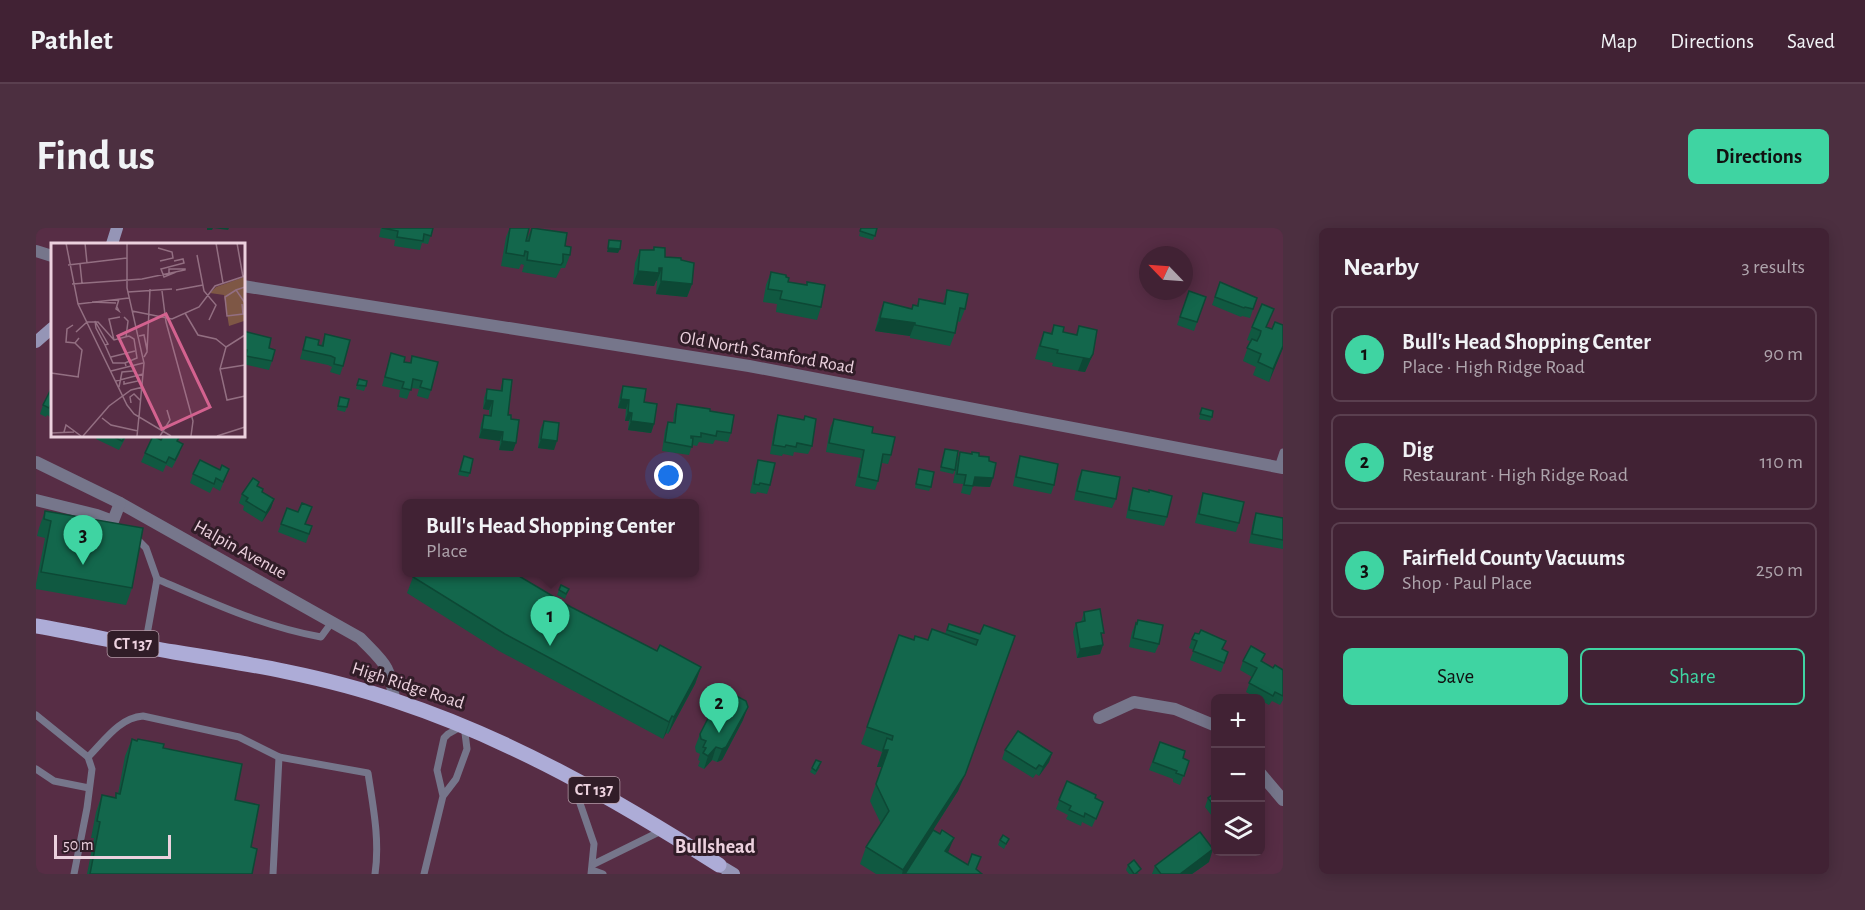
<!DOCTYPE html>
<meta charset="utf-8">
<style>
body{margin:0;font-family:"Alegreya Sans",sans-serif;background:#4c2f40;color:#f1f3f6}
.controls{position:absolute;right:18px;bottom:18px;display:grid;overflow:hidden;border-radius:9px;box-shadow:0 3px 15px #0003}
.controls button{width:54px;height:54px;display:grid;place-items:center;padding:0;border:0;border-bottom:2px solid #5a3f4f;background:#412234;color:#f1f3f6;font:30px sans-serif}
.compass{position:absolute;left:1103px;top:18px;width:54px;height:54px;border-radius:50%;background:#412234;box-shadow:0 3px 15px #0003;rotate:295deg}
.scale{position:absolute;left:18px;bottom:15px;width:117px;box-sizing:border-box;padding-left:6px;border:3px solid #ecd1de;border-top:0;font-size:16px;line-height:21px;white-space:nowrap;color:#ecd1de;-webkit-text-stroke:4px #311d28;paint-order:stroke}
.you{position:absolute;left:633px;top:248px;width:21px;height:21px;margin:-15px;border:4px solid #fff;border-radius:50%;background:#1a73e8;box-shadow:0 0 0 9px #1a73e833}
.badge{display:grid;place-items:center;width:39px;height:39px;border-radius:50%;background:#3fd4a2;color:#111;font-size:20px;font-weight:700}
.pin{position:absolute;translate:-50% -50px;filter:drop-shadow(0 2px 3px #0008)}
.pin::after{content:'';position:absolute;top:32px;width:21px;height:18px;background:inherit;clip-path:polygon(0 0,100% 0,50% 100%)}
.popup{position:absolute;left:366px;top:271px;width:297px;height:78px;box-sizing:border-box;display:grid;place-content:center;border-radius:9px;background:#412234;filter:drop-shadow(0 2px 4px #0005);font-size:20px;white-space:nowrap;color:#aea4ac}
.popup b{font-size:22px;color:#f1f3f6}
.popup::after{content:'';position:absolute;left:50%;top:100%;margin-left:-12px;border:12px solid transparent;border-top-color:#412234}
.list{margin:0;padding:0;list-style:none}
h2{display:flex;justify-content:space-between;align-items:center;height:78px;margin:0;padding:0 24px;font-size:26px}
h2 small{font-size:20px;font-weight:400;color:#aea4ac}
.list li{display:grid;grid-template-columns:39px 1fr auto;gap:18px;align-items:center;box-sizing:border-box;height:96px;margin:0 12px 12px;padding:0 12px;border:2px solid #5a3f4f;border-radius:9px}
.list b{display:block;font-size:22px;white-space:nowrap}
.list p{margin:0;font-size:20px;white-space:nowrap;color:#aea4ac}
.list em{font-size:20px;font-style:normal;color:#aea4ac}
.actions{display:flex;gap:12px;padding:18px 24px}
.actions a{flex:1;padding:14px 0;border:2px solid #3fd4a2;border-radius:9px;text-align:center;font-size:21px;color:#3fd4a2}
.actions .main{background:#3fd4a2;color:#111}
.icon{flex:none;width:33px;height:33px;fill:none;stroke:currentColor;stroke-width:2;stroke-linecap:round;stroke-linejoin:round}
.map{position:relative;flex:none;width:1247px;height:646px;overflow:hidden;border-radius:9px}
header{display:flex;align-items:center;gap:36px;box-sizing:border-box;height:84px;padding:0 30px;background:#412234;border-bottom:2px solid #5a3f4f}
header strong{font-size:28px}
nav{display:flex;gap:33px;margin-inline-start:auto;font-size:21px}
.intro{display:flex;align-items:center;justify-content:space-between;box-sizing:border-box;height:144px;padding:0 36px}
h1{margin:0;font-size:42px}
.button{padding:15px 27px;border-radius:9px;background:#3fd4a2;color:#111;font-size:21px;font-weight:700}
main{display:flex;gap:36px;padding:0 36px}
aside{flex:1;background:#412234;border-radius:9px;box-shadow:0 3px 15px #0003}
.map>svg:first-child{display:block}
.lines{fill:none;stroke-linecap:round;stroke-linejoin:round}
.lane{stroke:#76768b;stroke-width:7}
.street{stroke:#76768b;stroke-width:12}
.secondary{stroke:#9595b6;stroke-width:12}
.primary{stroke:#adacd7;stroke-width:15}
.wall{fill:#105941}
.shaded-wall{fill:#0d4835}
.building{fill:#13674c;stroke:#0d4835;stroke-width:1.5}
.labels{text-anchor:middle;dominant-baseline:central;stroke-width:6;stroke-linejoin:round;paint-order:stroke}
.shield{fill:#311d28;stroke:#b49ba7;stroke-width:1.5}
.shield-label{font-size:16px;font-weight:bold;fill:#ecd1de}
.street-label{font-size:18px;fill:#ecd1de;stroke:#311d28}
.neighbourhood-label{font-size:20px;font-weight:bold;fill:#ecd1de;stroke:#311d28}
.inset-road{fill:none;stroke:#936f82;stroke-width:1.5}
.view{fill:#d3628f;fill-opacity:0.15;stroke:#d3628f;stroke-width:3}
.inset-edge{fill:none;stroke:#ecd1de;stroke-width:3}
</style>
<header>
<strong>Pathlet</strong>
<nav><a>Map</a><a>Directions</a><a>Saved</a></nav>
</header>
<div class="intro"><h1>Find us</h1><a class="button">Directions</a></div>
<main>
<div class="map">
<svg width="1247" height="646" viewBox="0 0 1247 646">
<rect width="100%" height="100%" fill="#572d45"/>
<g class="lines">
<g class="lane">
<polyline points="1242,239 1247,224"/>
<polyline points="99,309 110,320 121,351"/>
<path d="M109,418L121,351C174,374 228,399 285,409L296,394"/>
<polyline points="0,487 52,529 56,541 51,580 38,646"/>
<path d="M52,529C69,512 83,490 107,488L203,509L243,529L332,545C337,578 344,612 339,646"/>
<polyline points="0,541 18,553 53,560"/>
<polyline points="536,552 558,616 555,646"/>
<polyline points="558,636 625,603"/>
<polyline points="556,642 567,646"/>
<polyline points="237,646 243,529"/>
<polyline points="388,646 407,568 420,551 431,521 428,497 412,506 408,510 401,542 407,568"/>
</g>
<g class="street">
<polyline points="0,23 16,28"/>
<polyline points="207,58 713,138 1247,240"/>
<path d="M0,234L84,275L324,410C347,434 355,437 358,472"/>
<polyline points="0,272 61,287 77,293 84,275"/>
<polyline points="1063,490 1098,474 1139,481 1180,498"/>
<polyline points="1224,545 1247,572"/>
</g>
<g class="secondary">
<polyline points="76,16 81,0"/>
<polyline points="0,114 16,100"/>
<polyline points="683,637 698,646"/>
</g>
<path class="primary" d="M0,398C46,406 92,416 138,424C213,436 288,448 360,473C475,511 581,572 683,637"/>
</g>
<g class="wall">
<polygon points="345,0 397,0 392,16 386,15 384,22 358,18 359,12 343,9"/>
<polygon points="474,0 493,0 490,13 496,0 529,18 534,27 529,40 525,40 520,50 486,44 488,37 485,36 483,41 465,38 470,9"/>
<polygon points="825,0 841,0 837,12 823,8"/>
<polygon points="618,19 629,29 645,32 656,56 651,69 620,66 621,53 620,53 618,58 597,56 599,35 604,22 617,22"/>
<polygon points="735,44 750,49 752,54 770,57 785,79 781,92 740,84 741,76 727,74 730,57"/>
<polygon points="1184,54 1221,70 1214,90 1206,88 1205,89 1176,77"/>
<polygon points="911,62 929,81 924,94 921,93 919,105 914,118 874,110 874,108 839,103 843,87 848,74 876,81 877,77 881,77 883,71 907,75"/>
<polygon points="1153,63 1170,69 1158,103 1141,97"/>
<polygon points="1018,97 1027,104 1040,107 1043,98 1057,126 1049,144 1016,138 1017,135 999,131 1003,117 1008,104 1015,105"/>
<polygon points="1216,99 1231,99 1247,120 1233,154 1217,147 1220,139 1207,133 1214,113 1211,112"/>
<polygon points="207,103 233,120 236,133 233,142 207,136 208,131 207,130"/>
<polygon points="289,106 307,138 304,147 294,144 296,139 292,137 264,131 270,109 282,117 285,118"/>
<polygon points="355,125 368,134 374,135 376,128 395,162 392,171 381,168 383,161 375,160 371,171 363,169 364,162 346,158"/>
<polygon points="323,151 330,158 328,163 320,161"/>
<polygon points="467,151 472,187 475,191 477,223 463,222 464,213 443,210 445,196 448,187 453,188 453,182 447,181 448,170 451,161 464,163"/>
<polygon points="587,158 608,174 618,196 615,205 592,202 593,193 589,193 590,181 582,180 584,167"/>
<polygon points="16,160 16,190 11,187 10,189 4,186 7,177"/>
<polygon points="304,169 311,179 309,184 301,182"/>
<polygon points="641,176 674,183 695,205 692,214 679,212 677,216 663,214 661,218 656,217 653,227 626,223 629,202 632,194 637,194 638,185"/>
<polygon points="1166,180 1176,189 1174,193 1163,191"/>
<polygon points="742,187 776,218 772,226 758,224 757,228 747,226 746,228 734,226 739,196"/>
<polygon points="798,191 836,205 855,227 852,236 846,235 842,253 839,262 819,258 825,230 790,224 794,200"/>
<polygon points="508,193 518,222 502,220 504,202"/>
<polygon points="61,207 91,207 83,222 60,211"/>
<polygon points="128,207 145,207 142,213 144,225 136,240 130,237 127,244 105,234 109,225 125,212"/>
<polygon points="909,221 919,242 917,246 904,243"/>
<polygon points="924,224 935,226 936,224 953,233 954,259 937,258 934,267 925,265 927,256 917,255 921,233"/>
<polygon points="984,228 1018,257 1015,266 977,258 981,237"/>
<polygon points="722,232 734,257 731,266 721,264 720,266 714,265 719,241"/>
<polygon points="426,233 434,245 432,249 422,247"/>
<polygon points="193,241 184,263 177,259 174,265 154,255 157,246"/>
<polygon points="883,241 895,259 893,263 879,260"/>
<polygon points="1046,242 1080,271 1076,280 1038,272 1042,251"/>
<polygon points="222,258 227,261 226,264 238,271 235,280 226,294 207,282 208,278 203,275 206,266"/>
<polygon points="1097,260 1131,289 1128,298 1090,290 1094,269"/>
<polygon points="1167,265 1203,295 1200,304 1159,295 1164,274"/>
<polygon points="251,280 269,296 276,298 270,315 242,304"/>
<polygon points="9,283 96,360 90,377 0,361 0,356 9,310 1,308 3,300"/>
<polygon points="1220,285 1247,290 1247,321 1213,315 1217,294"/>
<polygon points="377,349 535,379 621,423 665,439 659,456 632,506 630,505 627,511 463,423 371,365"/>
<polygon points="533,361 529,371 521,367 523,362"/>
<polygon points="1048,384 1066,410 1067,417 1064,426 1041,430 1037,404 1040,395 1045,394"/>
<polygon points="1100,395 1123,416 1119,425 1093,419 1096,404"/>
<polygon points="913,396 944,406 922,563 897,602 912,624 946,646 840,646 824,636 830,619 845,596 834,573 846,539 841,539 846,524 825,516 863,407 878,412 892,412 909,406"/>
<polygon points="1163,406 1186,421 1192,424 1185,444 1154,432 1158,422 1153,420 1156,411"/>
<polygon points="1229,426 1226,433 1237,440 1247,442 1247,472 1244,477 1236,473 1233,477 1224,472 1224,471 1222,471 1210,464 1216,449 1204,442 1207,433"/>
<polygon points="707,492 686,532 681,534 676,532 668,541 662,538 664,533 662,532 664,526 660,524 659,519 664,506"/>
<polygon points="96,511 127,520 199,572 215,619 216,646 51,646 58,610 55,610 60,584 66,567 79,570 80,565 82,566 89,528"/>
<polygon points="1124,514 1147,530 1153,533 1144,557 1137,554 1137,551 1113,542"/>
<polygon points="969,522 1016,525 1013,534 1003,548 1000,546 997,550 966,531"/>
<polygon points="784,539 779,547 774,544 776,540"/>
<polygon points="1031,553 1067,574 1056,599 1046,594 1045,598 1030,591 1032,587 1020,581"/>
<polygon points="1179,568 1179,592 1169,579 1172,570 1178,569"/>
<polygon points="973,611 968,621 962,617 964,612"/>
<polygon points="1173,634 1156,646 1116,646 1119,638"/>
<polygon points="1092,637 1103,646 1093,646 1090,642"/>
</g>
<g class="shaded-wall">
<polygon points="171,0 193,0 192,2 177,0 176,2 171,2"/>
<polygon points="572,20 584,21 582,25 571,24"/>
<polygon points="623,40 626,40 621,53 620,53 618,58 597,56 602,43"/>
<polygon points="625,53 656,56 651,69 620,66"/>
<polygon points="844,90 879,95 874,108 839,103"/>
<polygon points="1247,118 1247,120 1233,154 1237,141"/>
<polygon points="1057,126 1049,144 1042,143 1047,130"/>
<polygon points="585,171 593,172 590,181 582,180"/>
<polygon points="450,172 457,173 453,182 447,181"/>
<polygon points="592,184 596,185 593,193 589,193"/>
<polygon points="595,193 618,196 615,205 592,202"/>
<polygon points="446,201 467,204 464,213 443,210"/>
<polygon points="505,211 521,213 518,222 502,220"/>
<polygon points="466,213 480,215 477,223 463,222"/>
<polygon points="939,249 957,250 954,259 936,258"/>
<polygon points="238,271 235,280 226,294 230,285"/>
<polygon points="1067,417 1064,426 1041,430 1044,421"/>
<polygon points="665,439 659,456 632,506 638,489"/>
<polygon points="712,479 707,492 686,532 681,534 686,521"/>
<polygon points="636,488 630,505 627,511 633,494"/>
<polygon points="680,519 676,532 668,541 672,528"/>
<polygon points="847,522 852,522 846,539 841,539"/>
<polygon points="1016,525 1013,534 1003,548 1007,539"/>
<polygon points="929,547 922,563 869,646 866,646 867,642"/>
<polygon points="918,610 911,627 909,623"/>
<polygon points="1177,621 1173,634 1156,646 1144,646"/>
</g>
<g class="building">
<polygon points="346,0 397,0 395,8 388,6 387,13 361,9 362,3"/>
<polygon points="474,0 493,0 490,13 493,13 496,0 531,5 529,18 535,19 534,27 527,26 527,34 525,37 491,32 492,24 489,23 488,28 470,25"/>
<polygon points="825,0 841,0 839,8 824,3"/>
<polygon points="573,12 585,13 584,21 572,20"/>
<polygon points="618,19 629,20 629,29 645,30 645,32 658,35 656,56 625,53 626,40 623,40 623,45 602,43 604,22 618,22"/>
<polygon points="735,44 750,47 750,49 753,50 752,54 771,57 771,54 789,57 785,79 744,71 746,63 732,61"/>
<polygon points="1184,54 1221,70 1217,81 1209,79 1208,80 1179,69"/>
<polygon points="911,62 932,66 929,81 924,80 919,105 879,97 879,95 844,90 848,74 876,81 877,77 882,78 883,71 909,76"/>
<polygon points="1153,63 1170,69 1161,94 1144,89"/>
<polygon points="1226,76 1238,81 1230,99 1236,101 1239,94 1247,97 1247,118 1237,141 1222,134 1225,126 1211,120 1216,111 1221,113 1224,107 1225,103 1216,99"/>
<polygon points="1018,97 1028,99 1027,104 1041,107 1043,98 1061,102 1057,126 1054,131 1021,125 1022,122 1004,118 1008,104 1016,106"/>
<polygon points="207,103 235,110 233,120 239,122 236,133 210,128 211,122 207,121"/>
<polygon points="289,106 314,112 307,138 298,136 299,130 295,128 267,122 270,109 283,112 282,117 287,118"/>
<polygon points="355,125 369,129 368,134 375,135 376,128 402,134 395,162 384,159 386,153 377,151 375,162 366,160 368,154 349,149"/>
<polygon points="323,151 331,153 330,158 321,157"/>
<polygon points="467,151 476,152 472,187 475,187 475,191 483,192 480,215 466,213 467,204 446,201 448,187 455,188 457,173 450,172 451,161 466,163"/>
<polygon points="587,158 610,161 608,174 621,176 618,196 595,193 596,185 592,184 593,172 585,171"/>
<polygon points="16,159 16,179 14,178 13,180 7,177"/>
<polygon points="304,169 313,171 311,179 302,178"/>
<polygon points="641,176 674,181 674,183 698,187 695,205 681,203 680,208 665,205 665,209 655,208 655,210 657,210 656,219 629,214 632,194 639,195"/>
<polygon points="1166,180 1177,183 1176,189 1164,186"/>
<polygon points="742,187 768,192 769,188 780,191 776,218 761,215 760,219 750,217 749,219 737,217"/>
<polygon points="798,191 837,199 836,205 859,209 855,227 847,226 842,253 823,249 828,222 793,215"/>
<polygon points="508,193 523,195 521,213 505,211"/>
<polygon points="74,207 90,207 86,213"/>
<polygon points="128,207 144,207 141,213 147,216 139,232 133,229 130,235 109,225 117,208 125,212"/>
<polygon points="909,221 922,223 919,242 905,239"/>
<polygon points="924,224 936,226 936,224 943,225 943,228 953,229 953,233 960,235 957,250 939,249 937,258 928,257 930,247 921,246"/>
<polygon points="428,228 437,231 434,245 424,243"/>
<polygon points="984,228 1022,236 1018,257 980,249"/>
<polygon points="164,232 184,242 186,237 193,241 187,254 180,250 178,256 157,246"/>
<polygon points="722,232 739,235 734,257 724,255 723,257 718,256"/>
<polygon points="883,241 898,244 895,259 880,256"/>
<polygon points="1046,242 1084,249 1080,271 1041,263"/>
<polygon points="217,250 223,254 221,258 227,261 226,264 238,271 230,285 210,273 212,270 206,266"/>
<polygon points="1097,260 1113,264 1113,262 1136,268 1131,289 1093,282"/>
<polygon points="1167,265 1208,274 1203,295 1163,286"/>
<polygon points="266,275 276,279 269,296 276,298 273,306 245,296 251,280 262,284"/>
<polygon points="9,283 107,300 96,360 5,344 15,293 8,291"/>
<polygon points="1220,285 1247,290 1247,312 1216,306"/>
<polygon points="379,345 478,345 535,379 621,423 624,417 665,439 638,489 636,488 633,494 469,406 377,349"/>
<polygon points="525,357 533,361 530,366 523,362"/>
<polygon points="1064,381 1068,405 1065,405 1067,417 1044,421 1040,395 1049,393 1048,384"/>
<polygon points="1102,392 1127,397 1123,416 1097,410 1100,395 1101,396"/>
<polygon points="913,396 944,406 948,397 979,408 929,547 867,642 830,619 853,583 840,556 852,522 847,522 851,510 856,512 857,508 831,499 863,407 878,412 879,408 892,412 896,401 940,417 942,412 911,402"/>
<polygon points="1165,402 1190,413 1186,421 1192,424 1188,435 1157,423 1161,413 1156,411 1159,405 1163,406"/>
<polygon points="1215,418 1229,426 1225,433 1237,440 1239,437 1247,442 1247,468 1239,464 1237,468 1213,455 1221,440 1207,433"/>
<polygon points="691,463 710,473 712,479 690,519 686,521 680,519 672,528 667,525 670,520 667,519 670,513 665,511 664,506 685,465"/>
<polygon points="982,503 1016,525 1007,539 1003,537 1000,541 969,522"/>
<polygon points="96,511 101,513 102,511 128,516 127,520 206,536 199,572 223,577 215,619 221,621 216,646 54,646 64,594 61,593 66,567 80,570 80,565 84,566"/>
<polygon points="1124,514 1149,523 1147,530 1153,533 1148,548 1140,545 1141,543 1117,534"/>
<polygon points="780,532 785,534 780,543 776,540"/>
<polygon points="1031,553 1060,567 1059,570 1067,574 1060,591 1049,585 1048,589 1033,582 1035,578 1023,572"/>
<polygon points="1176,567 1178,569 1179,568 1179,579 1172,570"/>
<polygon points="897,602 904,606 906,602 918,610 909,623 932,637 936,626 945,629 940,641 946,646 869,646"/>
<polygon points="1164,604 1177,621 1144,646 1125,646 1119,638"/>
<polygon points="967,607 973,611 970,616 964,612"/>
<polygon points="1098,632 1105,641 1099,646 1098,646 1092,637"/>
</g>
<g class="labels">
<g class="shield">
<rect x="71.5" y="403" width="51" height="26" rx="4.5"/>
<rect x="532.5" y="549" width="51" height="26" rx="4.5"/>
</g>
<g class="shield-label">
<text x="97" y="416">CT 137</text>
<text x="558" y="562">CT 137</text>
</g>
<g class="street-label">
<text transform="translate(731 125) rotate(10)">Old North Stamford Road</text>
<text transform="translate(204 322) rotate(29)">Halpin Avenue</text>
<text transform="translate(372 458) rotate(18)">High Ridge Road</text>
</g>
<g class="neighbourhood-label">
<text x="679" y="619">Bullshead</text>
</g>
</g>
<g transform="translate(15 15)">
<rect width="194" height="194" fill="#572d45"/>
<path d="M193,34V78L178,83L173,52L159,50L165,44Z" fill="#7e5745"/>
<path class="inset-road" d="M15,0L27,61L76,162L83,171L120,193M34,0L36,20M76,0V45L93,120L88,174M165,0L172,40M186,0L192,34M107,5L121,9L122,15L109,18M146,12L153,48L165,62L158,77M123,18L132,16L133,20L110,26L113,34L125,29M29,21L31,40M17,22L76,15M21,41L91,36L134,27V26H118V30M194,44L185,47L194,60M125,47L152,42M185,47L174,54L176,73L192,71L191,61M111,48L115,79L142,178L140,193M77,49L121,46M41,59L65,60M27,61L78,55M66,64L68,68L65,66L68,56M81,68L121,76L148,64L164,43L194,33M134,70L147,92L165,96L175,104M73,74L77,78L75,94M22,82L16,86L15,99L24,100L28,95M25,89L36,79H47L63,97L78,93M194,92L175,104L169,126L176,157L194,153M88,93L93,92L96,107M63,97L58,76L69,74M24,100L31,107L27,134M54,102L57,101L44,78L45,85L54,102L62,120H74M60,114L84,108M93,114L96,109L99,46M75,123L74,120L86,115L83,96L78,93M169,126L194,122M60,128L92,120M0,130L28,134M65,138L92,131M73,138V141L87,138V135M68,144L71,129L82,128M80,160L79,154L83,151L89,157M51,175L60,182L87,188M13,189L15,182L30,193M0,190L23,189M32,193L58,163L80,147L92,144M86,193L88,173M109,193L119,177L116,167M166,193L194,184"/>
<path class="view" d="M115,71L159,164L111,186L67,93Z"/>
<rect width="194" height="194" class="inset-edge"/>
</g>
</svg>
<div class="controls">
<button>+</button>
<button>−</button>
<button><svg class="icon" aria-label="layers" viewBox="0 0 24 24"><path d="M12 4l9 5-9 5-9-5zM3 14l9 5 9-5"/></svg></button>
</div>
<svg class="compass" viewBox="-18 -18 36 36"><path d="M0-13l5 13h-10z" fill="#e53935"/><path d="M0 13l5-13h-10z" fill="#aea4ac"/></svg>
<div class="scale">50 m</div>
<div class="you"></div>
<div class="pin badge" style="left:514px;top:418px">1</div>
<div class="popup"><b>Bull's Head Shopping Center</b>Place</div>
<div class="pin badge" style="left:683px;top:505px">2</div>
<div class="pin badge" style="left:47px;top:337px">3</div>
</div>
<aside>
<h2>Nearby<small>3 results</small></h2>
<ul class="list">
<li><span class="badge">1</span><div><b>Bull's Head Shopping Center</b><p>Place · High Ridge Road</p></div><em>90 m</em></li>
<li><span class="badge">2</span><div><b>Dig</b><p>Restaurant · High Ridge Road</p></div><em>110 m</em></li>
<li><span class="badge">3</span><div><b>Fairfield County Vacuums</b><p>Shop · Paul Place</p></div><em>250 m</em></li>
</ul>
<div class="actions"><a class="main">Save</a><a>Share</a></div>
</aside>
</main>
